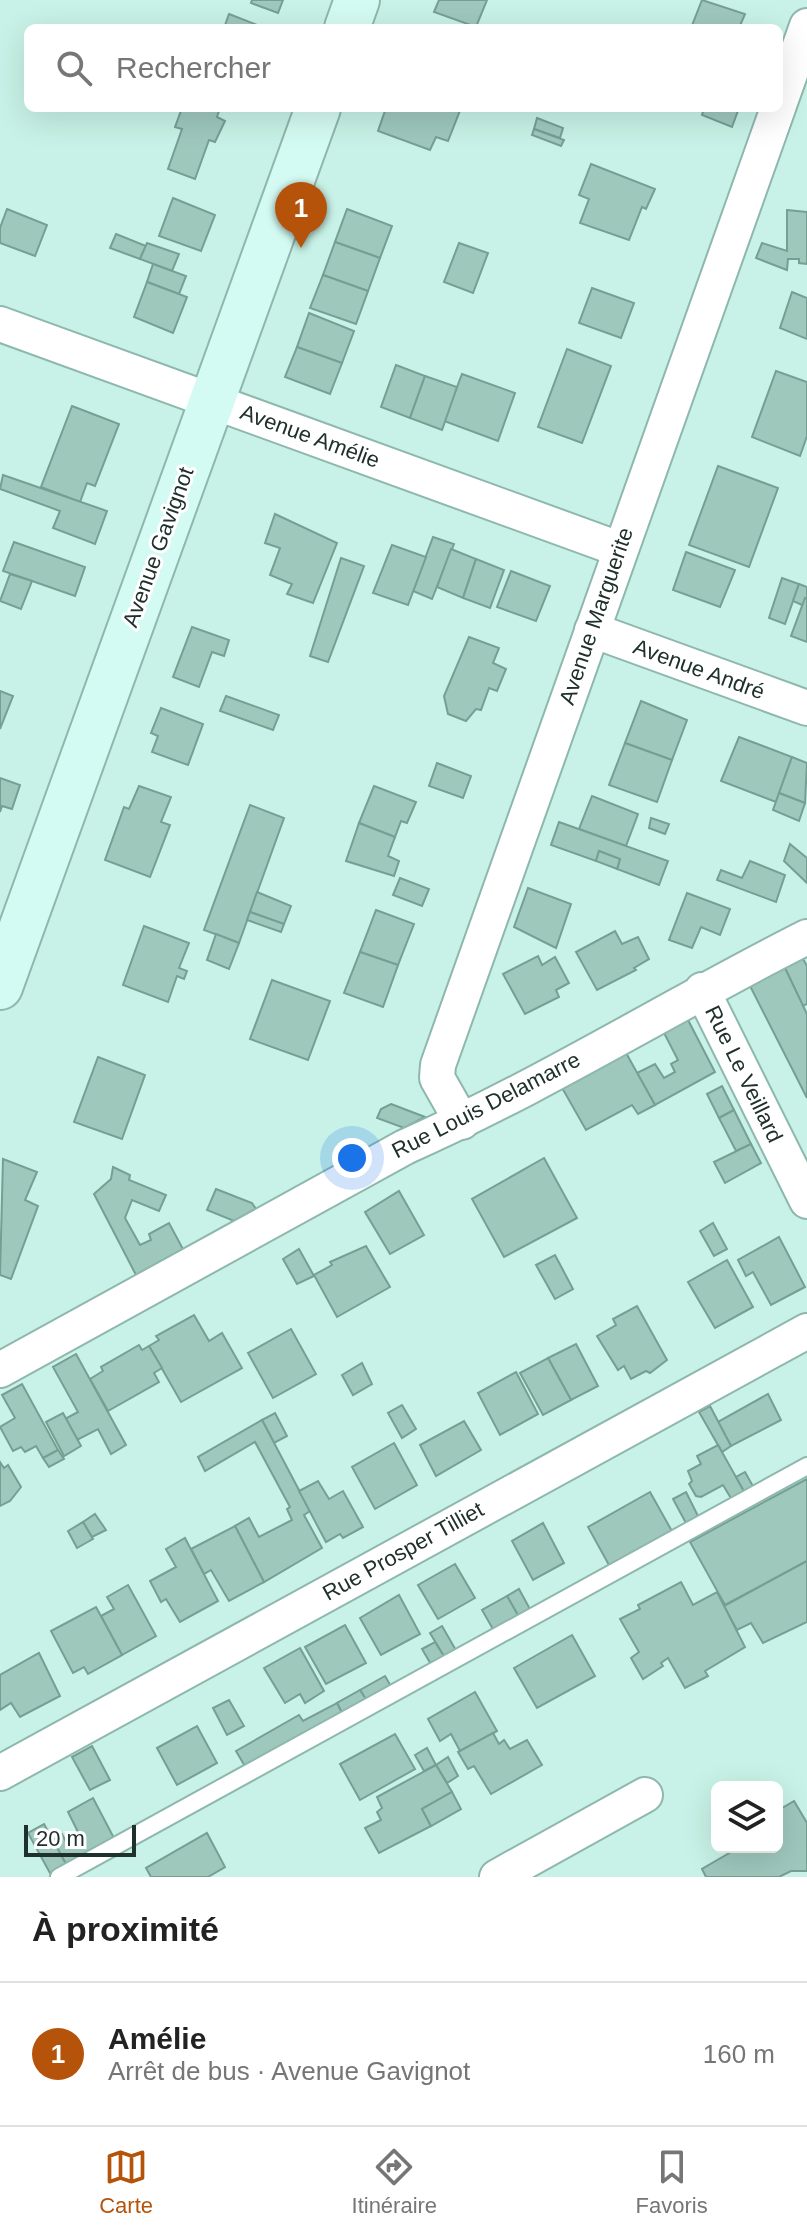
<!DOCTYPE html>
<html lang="fr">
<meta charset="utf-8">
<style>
body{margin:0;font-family:Helvetica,sans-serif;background:#f2f2f2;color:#222}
.controls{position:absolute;right:24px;bottom:24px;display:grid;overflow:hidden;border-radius:12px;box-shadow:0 8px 32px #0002}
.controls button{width:72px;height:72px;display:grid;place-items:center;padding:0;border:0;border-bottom:2px solid #e0e0e0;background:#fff;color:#222;font:40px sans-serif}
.scale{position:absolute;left:24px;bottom:20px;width:112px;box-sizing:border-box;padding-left:8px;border:4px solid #20312d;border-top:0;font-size:22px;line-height:28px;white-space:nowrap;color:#20312d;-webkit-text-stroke:6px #fff;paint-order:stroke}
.you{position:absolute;left:352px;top:1158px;width:28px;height:28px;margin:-20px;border:6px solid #fff;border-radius:50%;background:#1a73e8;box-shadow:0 0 0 12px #1a73e833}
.badge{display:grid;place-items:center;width:52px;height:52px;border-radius:50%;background:#b45309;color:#fff;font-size:26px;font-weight:700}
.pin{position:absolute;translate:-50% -66px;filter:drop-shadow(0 2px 4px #0008)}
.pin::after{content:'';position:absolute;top:42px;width:28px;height:24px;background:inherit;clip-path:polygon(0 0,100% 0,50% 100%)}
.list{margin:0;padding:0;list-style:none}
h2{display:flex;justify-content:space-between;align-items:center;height:104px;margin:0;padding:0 32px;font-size:34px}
h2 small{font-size:26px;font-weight:400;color:#767676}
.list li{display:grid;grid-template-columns:52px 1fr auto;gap:24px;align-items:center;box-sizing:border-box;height:144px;padding:0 32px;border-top:2px solid #e0e0e0}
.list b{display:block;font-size:30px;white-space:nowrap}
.list p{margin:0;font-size:26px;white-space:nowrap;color:#767676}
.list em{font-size:26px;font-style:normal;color:#767676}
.icon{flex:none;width:44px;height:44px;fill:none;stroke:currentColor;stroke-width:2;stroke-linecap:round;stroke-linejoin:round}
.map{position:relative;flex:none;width:807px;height:1877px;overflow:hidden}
.search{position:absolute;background:#fff;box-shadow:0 8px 32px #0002;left:24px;right:24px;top:24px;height:88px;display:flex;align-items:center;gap:20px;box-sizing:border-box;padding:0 28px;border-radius:12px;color:#767676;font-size:30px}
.sheet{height:248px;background:#fff}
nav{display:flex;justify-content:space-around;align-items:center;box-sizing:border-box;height:112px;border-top:2px solid #e0e0e0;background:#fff;font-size:22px;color:#767676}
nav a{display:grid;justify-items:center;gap:4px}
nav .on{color:#b45309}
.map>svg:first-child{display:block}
.building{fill:#9fc8bd;stroke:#769f94;stroke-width:2}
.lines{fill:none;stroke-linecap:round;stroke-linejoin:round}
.lane-casing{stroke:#8eb7ad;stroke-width:20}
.street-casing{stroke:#8eb7ad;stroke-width:38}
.secondary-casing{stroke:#8eb7ad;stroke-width:48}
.lane{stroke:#fff;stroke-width:16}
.street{stroke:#fff;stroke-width:34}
.secondary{stroke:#d4fbf3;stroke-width:44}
.labels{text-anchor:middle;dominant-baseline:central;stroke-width:6;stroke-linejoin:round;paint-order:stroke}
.street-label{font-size:22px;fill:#20312d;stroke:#fff}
</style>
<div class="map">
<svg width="807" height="1877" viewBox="0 0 807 1877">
<rect width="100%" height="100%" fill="#c8f2e7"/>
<g class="building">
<polygon points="252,0 283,0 278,13 251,3"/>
<polygon points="439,0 487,0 476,27 434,12"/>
<polygon points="702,0 745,14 739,28 691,28"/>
<polygon points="229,14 265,28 224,28"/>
<polygon points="182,108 220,108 217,117 225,121 215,142 209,140 195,179 168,169 182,129 175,127"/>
<polygon points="386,108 461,108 448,141 436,137 430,150 378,131"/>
<polygon points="704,108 739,108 732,127 702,115"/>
<polygon points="537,118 563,128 560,138 534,129"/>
<polygon points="534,129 564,140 561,146 532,135"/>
<polygon points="591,164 655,189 646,209 642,207 629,240 580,223 589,199 579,195"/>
<polygon points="173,198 215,215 201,251 159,236"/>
<polygon points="7,209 47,225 35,256 0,243 0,228"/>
<polygon points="347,209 392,226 380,258 335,242"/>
<polygon points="787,210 807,212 807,264 799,263 799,259 788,259 787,270 756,258 762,243 787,251"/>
<polygon points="116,234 146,246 140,259 110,248"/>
<polygon points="335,242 380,258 368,291 323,275"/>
<polygon points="147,243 179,254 172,271 140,259"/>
<polygon points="459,243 488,253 473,293 444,282"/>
<polygon points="153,264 186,276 179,294 147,282"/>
<polygon points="323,275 368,291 356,324 310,308"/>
<polygon points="147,282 187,297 173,333 134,317"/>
<polygon points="592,288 634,303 621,338 579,323"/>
<polygon points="792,292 807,298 807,339 780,328"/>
<polygon points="309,313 354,331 342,363 297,347"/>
<polygon points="297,347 342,363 330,394 285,377"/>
<polygon points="567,349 611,366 582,443 538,427"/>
<polygon points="396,365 425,376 410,418 381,407"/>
<polygon points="776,371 807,382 807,436 800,456 752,437"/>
<polygon points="462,374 515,393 498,441 444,421"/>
<polygon points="425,376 457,387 442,430 410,418"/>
<polygon points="72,406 119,424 95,486 87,483 80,502 41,487"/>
<polygon points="718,466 778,488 749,567 689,545"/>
<polygon points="3,475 107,511 95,544 53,528 60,511 0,489"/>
<polygon points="275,514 337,543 313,603 287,594 292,584 270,575 280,548 265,543"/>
<polygon points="433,537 454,544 432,599 413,591"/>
<polygon points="14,542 85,567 75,596 3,571"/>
<polygon points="392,545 426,557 408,605 373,593"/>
<polygon points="451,549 476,559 463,598 437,587"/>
<polygon points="686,552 735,570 720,607 673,590"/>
<polygon points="341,558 364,566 328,662 310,656"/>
<polygon points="476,559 504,570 490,608 463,598"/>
<polygon points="511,571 550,586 536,621 497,607"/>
<polygon points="10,574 32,581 21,609 0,601"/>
<polygon points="782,578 799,584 785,624 769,618"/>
<polygon points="799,584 807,587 807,599 802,605 793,601"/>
<polygon points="805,598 807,599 807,642 791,636"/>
<polygon points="192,627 229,640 224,656 212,652 199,687 173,677"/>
<polygon points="469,637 499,648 493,663 506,669 497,691 489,688 481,710 476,709 466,721 448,714 444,696"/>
<polygon points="0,691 13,696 0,729"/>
<polygon points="226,696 279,715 273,730 220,711"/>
<polygon points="641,701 687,720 672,760 625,743"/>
<polygon points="161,708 203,724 188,765 152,752 158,736 151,733"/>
<polygon points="739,737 792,757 776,802 721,781"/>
<polygon points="625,743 672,760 657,802 609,785"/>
<polygon points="792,757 807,763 805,803 779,793"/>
<polygon points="437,763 471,776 463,798 429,786"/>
<polygon points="0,778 20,785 12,809 2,806 0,812"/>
<polygon points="139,786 171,797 161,822 170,825 150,877 105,860 124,807 129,809"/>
<polygon points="374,786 416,802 407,823 401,821 395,837 359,823"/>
<polygon points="779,793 805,803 799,821 773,810"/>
<polygon points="592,796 638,814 626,846 579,829"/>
<polygon points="250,805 284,818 239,943 204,930"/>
<polygon points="651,818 669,824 665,834 649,828"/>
<polygon points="559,822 668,861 659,885 617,869 620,859 599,851 596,861 551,845"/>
<polygon points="359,823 395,837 388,856 399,861 394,876 346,861"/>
<polygon points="790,844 807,858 807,883 784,861"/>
<polygon points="599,851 620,859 617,869 596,861"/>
<polygon points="750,861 785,875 776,902 717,880 721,870 742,878"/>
<polygon points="400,878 429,889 422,906 393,895"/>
<polygon points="528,888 571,904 556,948 514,927"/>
<polygon points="257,892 291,906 284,924 250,912"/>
<polygon points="687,893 730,909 720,935 701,927 692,948 669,940"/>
<polygon points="376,910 414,924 398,965 360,952"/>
<polygon points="250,912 284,924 281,932 247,920"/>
<polygon points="144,926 189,943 179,968 187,971 184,979 177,976 168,1002 123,985"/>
<polygon points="615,931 622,944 638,937 649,959 634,968 636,970 597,990 576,952"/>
<polygon points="216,934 239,943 229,969 207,960"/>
<polygon points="360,952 398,965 383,1007 344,993"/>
<polygon points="538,956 542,965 555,957 569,983 556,990 559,997 525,1014 503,974"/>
<polygon points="802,957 807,966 807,1004 803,1006 784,966"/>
<polygon points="784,966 807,1014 807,1098 749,984"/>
<polygon points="272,980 330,1001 308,1060 250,1039"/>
<polygon points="687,1018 715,1072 655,1105 637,1073 655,1064 664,1078 675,1072 671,1064 678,1060 663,1031"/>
<polygon points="625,1051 655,1105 638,1114 632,1105 586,1130 561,1086"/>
<polygon points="98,1057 145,1075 122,1139 74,1122"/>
<polygon points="722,1086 734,1110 719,1118 707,1094"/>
<polygon points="391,1104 425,1117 404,1128 377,1118 381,1109"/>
<polygon points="734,1110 751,1144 736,1151 719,1118"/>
<polygon points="751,1144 761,1163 725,1183 714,1162"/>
<polygon points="544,1158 577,1218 504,1257 472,1199"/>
<polygon points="3,1159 37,1172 25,1200 38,1206 11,1279 0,1275"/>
<polygon points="113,1167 130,1175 129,1180 166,1195 159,1211 132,1200 125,1218 140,1245 151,1240 149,1234 169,1223 183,1249 136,1275 94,1194 111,1179"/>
<polygon points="216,1189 252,1203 256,1209 234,1221 207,1210"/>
<polygon points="399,1191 424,1235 390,1254 365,1212"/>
<polygon points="713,1223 727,1249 714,1256 700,1231"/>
<polygon points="779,1237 805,1287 771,1305 753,1272 746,1276 738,1260"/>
<polygon points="366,1246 390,1287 337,1317 314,1275 332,1265 330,1262"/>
<polygon points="299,1249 314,1276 297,1284 283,1259"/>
<polygon points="555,1255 573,1289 555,1299 536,1265"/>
<polygon points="727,1260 753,1307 715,1328 688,1282"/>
<polygon points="637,1306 667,1360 650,1373 646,1371 631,1379 624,1366 618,1370 597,1336 616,1325 613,1319"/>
<polygon points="194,1315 209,1341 222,1333 242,1368 181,1402 149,1346 159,1340 156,1336"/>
<polygon points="291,1329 316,1374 273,1398 248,1353"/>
<polygon points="576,1344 598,1386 571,1400 548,1358"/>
<polygon points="139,1345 142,1350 149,1346 162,1368 154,1373 159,1382 108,1411 90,1379 103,1371 101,1367"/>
<polygon points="76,1354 126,1445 111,1454 98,1429 77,1440 65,1419 78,1412 53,1367"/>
<polygon points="548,1358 571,1400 543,1415 520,1373"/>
<polygon points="362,1363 372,1384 353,1395 342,1375"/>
<polygon points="516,1372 538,1414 500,1435 478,1393"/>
<polygon points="22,1384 58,1450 43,1458 36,1446 25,1452 21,1447 13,1451 0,1427 15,1418 2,1395"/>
<polygon points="768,1394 781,1420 731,1446 718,1422"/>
<polygon points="402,1405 416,1429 402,1438 388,1413"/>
<polygon points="710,1406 731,1446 722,1452 699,1412"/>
<polygon points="63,1413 81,1446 64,1456 46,1422"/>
<polygon points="275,1413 287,1436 274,1443 262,1420"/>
<polygon points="262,1420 310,1511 304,1515 322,1548 264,1582 235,1526 249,1518 259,1537 292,1520 287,1509 290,1507 255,1442 205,1471 198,1457"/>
<polygon points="464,1421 481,1450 436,1476 420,1445"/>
<polygon points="394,1443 417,1485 375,1509 352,1467"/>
<polygon points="718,1445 745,1493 732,1500 723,1485 701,1497 696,1496 689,1484 692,1481 688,1471 701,1464 697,1456"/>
<polygon points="58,1450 64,1459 49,1467 43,1458"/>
<polygon points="0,1462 4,1468 8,1465 21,1487 10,1501 0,1506"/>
<polygon points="745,1472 754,1488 745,1493 736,1477"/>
<polygon points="807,1479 807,1561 725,1605 690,1542"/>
<polygon points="318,1481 329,1499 343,1491 363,1527 343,1538 340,1534 326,1542 299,1491"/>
<polygon points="650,1492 673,1533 610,1567 588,1527"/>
<polygon points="686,1492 699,1518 687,1525 673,1499"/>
<polygon points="95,1514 106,1530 92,1537 83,1522"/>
<polygon points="83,1522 93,1539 77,1548 68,1531"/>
<polygon points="543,1523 564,1563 533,1580 512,1541"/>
<polygon points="235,1526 264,1582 229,1601 211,1570 204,1574 191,1549"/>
<polygon points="185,1538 218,1601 180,1622 166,1599 161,1602 150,1581 176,1567 166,1549"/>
<polygon points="807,1561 807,1622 763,1643 751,1623 737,1630 724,1606"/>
<polygon points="455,1564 475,1598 438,1619 418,1585"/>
<polygon points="681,1582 693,1605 717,1592 745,1647 705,1671 708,1676 685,1688 668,1658 661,1663 663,1666 643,1679 631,1658 639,1652 620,1619 640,1609 638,1605"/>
<polygon points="128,1585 156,1636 122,1655 101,1616 114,1609 107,1597"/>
<polygon points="519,1589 531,1611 519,1617 507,1596"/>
<polygon points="399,1595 420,1634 381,1655 360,1618"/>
<polygon points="507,1596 519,1617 494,1631 482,1610"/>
<polygon points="96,1607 122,1655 88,1674 84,1667 73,1673 51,1631"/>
<polygon points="345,1625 366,1663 326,1684 305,1647"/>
<polygon points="442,1626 457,1652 445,1658 430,1633"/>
<polygon points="572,1635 595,1676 537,1708 514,1668"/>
<polygon points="435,1642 445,1658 432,1666 422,1649"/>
<polygon points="300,1648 324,1691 305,1703 300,1694 285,1703 264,1668"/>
<polygon points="39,1653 60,1696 20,1717 11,1703 0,1710 0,1675"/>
<polygon points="385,1676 392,1688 367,1701 360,1690"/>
<polygon points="360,1690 367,1701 343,1715 337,1703"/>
<polygon points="475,1692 497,1731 460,1751 451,1734 440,1741 428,1719"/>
<polygon points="229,1700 244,1726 227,1735 213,1708"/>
<polygon points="337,1703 343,1715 246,1768 236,1751 299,1715 303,1721"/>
<polygon points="197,1726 217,1763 177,1785 157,1748"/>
<polygon points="493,1733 499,1744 504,1740 510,1749 527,1740 542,1765 491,1794 474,1766 468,1769 458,1752"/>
<polygon points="395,1734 415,1769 360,1800 340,1764"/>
<polygon points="92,1746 110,1780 90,1790 72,1757"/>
<polygon points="427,1748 436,1765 424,1771 415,1755"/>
<polygon points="448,1757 458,1776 447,1783 436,1765"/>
<polygon points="436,1765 452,1792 422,1809 431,1826 379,1853 365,1828 381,1820 377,1812 382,1808 377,1797"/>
<polygon points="452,1792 461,1809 431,1826 422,1809"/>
<polygon points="93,1798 115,1840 67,1866 53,1840 62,1834 65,1840 78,1832 68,1812"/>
<polygon points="794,1801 807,1823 807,1871 791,1871 779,1877 706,1877 702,1869 731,1852 728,1847 777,1847 777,1811"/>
<polygon points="44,1824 67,1866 51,1875 28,1833"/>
<polygon points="207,1833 225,1867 208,1877 151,1877 146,1868"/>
</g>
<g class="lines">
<g class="lane-casing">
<polyline id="lane" points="59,1877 807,1466"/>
</g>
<g class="street-casing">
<g id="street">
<polyline points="779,105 807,26"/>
<polyline points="0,324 619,549"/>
<polyline points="592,630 807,708"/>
<polyline points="702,990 807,1201"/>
<polyline points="462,1122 437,1078 438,1065 778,108"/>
<path d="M0,1370L405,1147C543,1086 672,1005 807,937"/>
<polyline points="0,1773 807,1331"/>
<polyline points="497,1877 645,1795"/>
</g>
</g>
<g class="secondary-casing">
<g id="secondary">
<polyline points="347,28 357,0"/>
<polyline points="0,987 318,108"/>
</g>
</g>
<use href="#lane" class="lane"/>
<use href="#street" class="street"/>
<use href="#secondary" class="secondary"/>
</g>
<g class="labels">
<g class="street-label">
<text transform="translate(310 436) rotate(20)">Avenue Amélie</text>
<text transform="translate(158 547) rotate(-70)">Avenue Gavignot</text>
<text transform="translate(596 616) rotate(-71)">Avenue Marguerite</text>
<text transform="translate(699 669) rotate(20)">Avenue André</text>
<text transform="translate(744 1074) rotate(64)">Rue Le Veillard</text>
<text transform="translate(486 1105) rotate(-27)">Rue Louis Delamarre</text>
<text transform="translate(403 1551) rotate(-29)">Rue Prosper Tilliet</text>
</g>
</g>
</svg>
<div class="controls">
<button><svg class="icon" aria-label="layers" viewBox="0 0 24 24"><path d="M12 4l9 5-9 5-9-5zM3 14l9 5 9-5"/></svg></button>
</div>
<div class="scale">20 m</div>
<div class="you"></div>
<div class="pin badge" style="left:301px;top:248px">1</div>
<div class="search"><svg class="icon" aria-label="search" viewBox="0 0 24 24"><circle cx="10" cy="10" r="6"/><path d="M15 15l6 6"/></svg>Rechercher</div>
</div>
<section class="sheet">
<h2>À proximité<small></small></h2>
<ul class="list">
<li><span class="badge">1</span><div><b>Amélie</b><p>Arrêt de bus · Avenue Gavignot</p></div><em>160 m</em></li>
</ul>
</section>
<nav>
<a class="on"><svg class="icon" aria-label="map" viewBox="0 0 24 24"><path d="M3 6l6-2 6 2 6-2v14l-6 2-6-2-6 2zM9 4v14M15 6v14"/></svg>Carte</a>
<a><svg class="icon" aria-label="directions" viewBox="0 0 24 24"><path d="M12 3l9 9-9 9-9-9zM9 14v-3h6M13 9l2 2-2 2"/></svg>Itinéraire</a>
<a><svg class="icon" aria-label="saved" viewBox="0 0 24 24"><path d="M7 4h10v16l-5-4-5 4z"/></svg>Favoris</a>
</nav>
